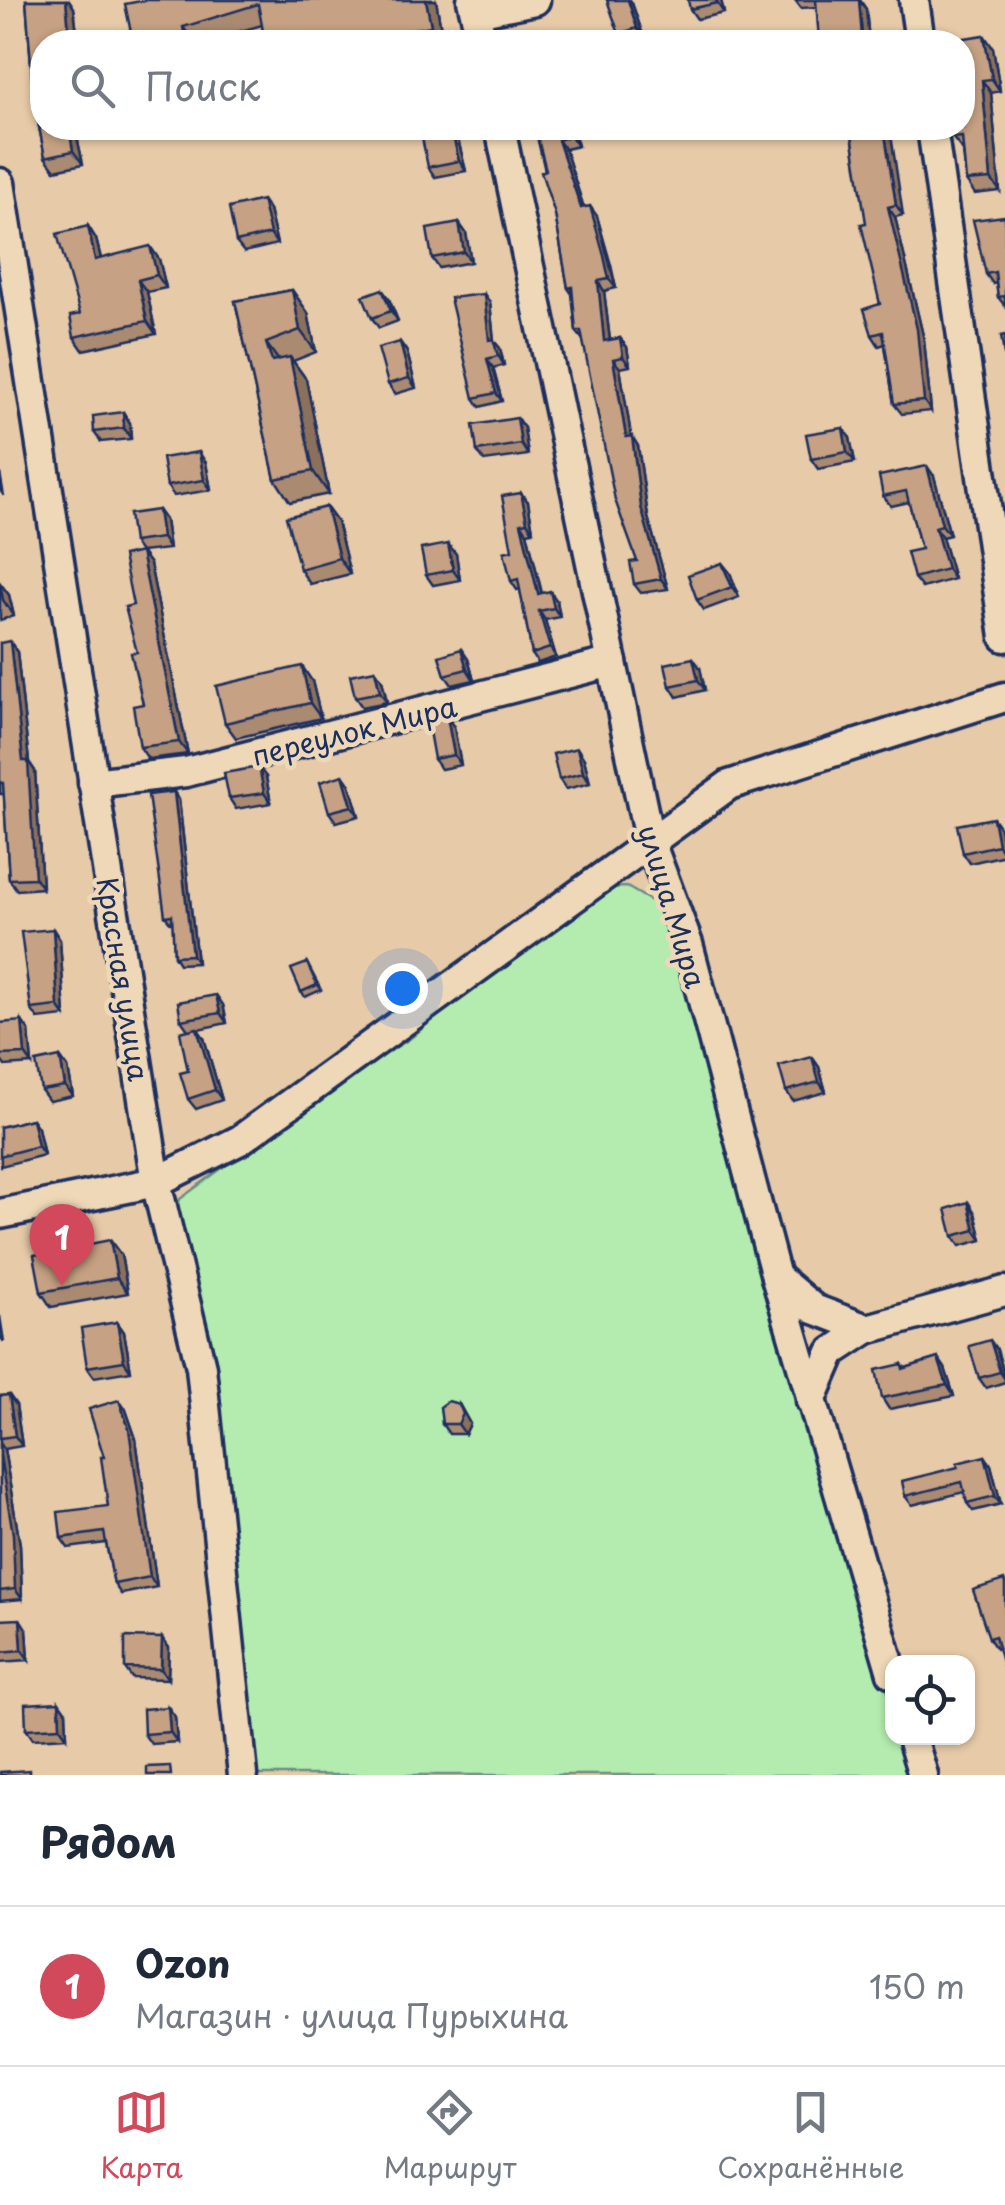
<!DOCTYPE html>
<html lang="ru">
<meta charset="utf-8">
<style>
body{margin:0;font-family:"Playpen Sans",sans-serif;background:#f2f2f3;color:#1f2937}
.controls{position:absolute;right:30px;bottom:30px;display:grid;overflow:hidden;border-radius:20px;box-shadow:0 2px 8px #0004}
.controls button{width:90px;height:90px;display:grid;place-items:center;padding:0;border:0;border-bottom:2px solid #e0e1e3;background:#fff;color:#1f2937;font:50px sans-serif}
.you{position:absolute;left:402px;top:988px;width:35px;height:35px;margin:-25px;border:8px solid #fff;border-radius:50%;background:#1a73e8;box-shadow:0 0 0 15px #1a73e833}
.badge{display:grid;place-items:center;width:65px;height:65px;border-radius:50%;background:#d1495b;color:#fff;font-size:32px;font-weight:700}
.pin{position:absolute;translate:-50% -82px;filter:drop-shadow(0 2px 5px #0008)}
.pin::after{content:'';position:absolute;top:52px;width:35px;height:30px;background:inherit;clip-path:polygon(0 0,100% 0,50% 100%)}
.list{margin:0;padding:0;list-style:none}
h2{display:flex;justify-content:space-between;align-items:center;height:130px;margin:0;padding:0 40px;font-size:42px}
h2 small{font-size:32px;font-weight:400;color:#747a83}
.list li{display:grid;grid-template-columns:65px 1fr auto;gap:30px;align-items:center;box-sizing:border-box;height:160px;padding:0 40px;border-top:2px solid #e0e1e3}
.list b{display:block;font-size:38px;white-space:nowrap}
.list p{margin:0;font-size:32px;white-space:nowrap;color:#747a83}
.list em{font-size:32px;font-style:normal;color:#747a83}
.icon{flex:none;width:55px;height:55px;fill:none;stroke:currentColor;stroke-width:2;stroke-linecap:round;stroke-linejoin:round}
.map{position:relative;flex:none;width:1005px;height:1775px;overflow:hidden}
.search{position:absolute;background:#fff;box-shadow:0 2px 8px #0004;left:30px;right:30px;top:30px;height:110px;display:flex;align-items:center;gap:25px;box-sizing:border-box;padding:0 35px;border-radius:40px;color:#747a83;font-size:38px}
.sheet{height:290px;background:#fff}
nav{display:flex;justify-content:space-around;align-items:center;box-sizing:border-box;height:140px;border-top:2px solid #e0e1e3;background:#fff;font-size:28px;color:#747a83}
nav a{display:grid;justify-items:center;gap:5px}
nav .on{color:#d1495b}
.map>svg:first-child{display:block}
.green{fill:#b4ecaf;stroke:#688e86;stroke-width:2.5}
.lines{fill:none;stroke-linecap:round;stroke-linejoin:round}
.minor-casing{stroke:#1b2f5e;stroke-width:35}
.minor{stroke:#efd8b7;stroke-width:28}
.wall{fill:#aa8a71;stroke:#1b2f5e;stroke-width:2.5}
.shaded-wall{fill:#8b715c;stroke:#1b2f5e;stroke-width:2.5}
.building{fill:#c6a183;stroke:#1b2f5e;stroke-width:2.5}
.labels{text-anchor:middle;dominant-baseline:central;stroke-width:9;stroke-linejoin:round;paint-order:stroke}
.street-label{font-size:28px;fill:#1b2f5e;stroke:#efd8b7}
</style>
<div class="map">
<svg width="1005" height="1775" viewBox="0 0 1005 1775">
<rect width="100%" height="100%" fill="#e7caa8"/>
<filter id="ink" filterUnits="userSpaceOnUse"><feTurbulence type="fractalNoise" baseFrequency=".01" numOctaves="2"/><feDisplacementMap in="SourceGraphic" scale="20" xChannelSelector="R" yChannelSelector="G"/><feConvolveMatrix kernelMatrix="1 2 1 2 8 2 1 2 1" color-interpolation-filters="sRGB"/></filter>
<g filter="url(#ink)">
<path class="green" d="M627,887L656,904L668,928L892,1706V1738H902L912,1775H257L211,1365L175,1212L180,1199L377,1054C417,1044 431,1015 462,992C509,956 558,923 606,888Z"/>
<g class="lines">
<g class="minor-casing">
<g id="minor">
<polyline points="472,0 482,42"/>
<polyline points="914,0 920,42"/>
<polyline points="476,12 535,0"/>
<polyline points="500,128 649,839 688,944 776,1277 892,1673"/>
<polyline points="932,128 1005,637"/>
<polyline points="0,183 156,1182 201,1367 243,1775"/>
<polyline points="93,783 186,772 612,662"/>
<polyline points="0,1214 156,1182 240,1140 729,785 1005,697"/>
<polyline points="776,1277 814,1309 867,1329 1005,1291"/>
<polyline points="811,1401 832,1352 867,1329"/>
<polyline points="912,1738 923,1775"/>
</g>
</g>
<use href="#minor" class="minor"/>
</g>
<g class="wall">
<polygon points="26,0 69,0 74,8 78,42 42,42 42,128 75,128 83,164 55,170 45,157 34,102"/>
<polygon points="146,0 436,0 443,42 265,42 262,25 202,42 133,42"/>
<polygon points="628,0 630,0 632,3 644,38 631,42 624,42 619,34"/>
<polygon points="721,0 724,13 697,19 690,9"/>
<polygon points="795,0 860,0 866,9 869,42 821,42 819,40 817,7 801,8"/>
<polygon points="993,48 1000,91 991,93 1000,191 975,194 966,181 963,151 953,138"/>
<polygon points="455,128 466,171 435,177 428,167"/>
<polygon points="535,128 573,128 578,146 565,149 584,208 597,216 611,265 616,288 604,291 610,340 620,338 627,347 630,366 620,368 631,436 638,446 648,517 668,589 641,593 634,584 637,561 583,340 576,331 572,294 568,288 555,214"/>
<polygon points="851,128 903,215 895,217 924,340 931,411 902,414 894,404 885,344 879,346 872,335 880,304"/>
<polygon points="269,210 277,244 244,252 236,242"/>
<polygon points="1005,216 1005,306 998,297 996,283 993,284 986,274"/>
<polygon points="459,223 466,233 471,262 439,268 432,258"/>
<polygon points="88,226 96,239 101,258 159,259 166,288 147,292 156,334 83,350 74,337 80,314"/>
<polygon points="292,290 308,313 316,352 293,361 306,379 329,494 290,502 275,479 235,301"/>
<polygon points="484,294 490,303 494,341 500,348 504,365 493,368 502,401 480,407 474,398"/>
<polygon points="389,299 398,321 379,328 372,318"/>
<polygon points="400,342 407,352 416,388 395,394 388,384"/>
<polygon points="123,412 130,423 131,439 101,442 94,432"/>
<polygon points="524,428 528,455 484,461 477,451"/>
<polygon points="850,438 855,462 818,469 811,459"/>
<polygon points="206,463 211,490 174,496 167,486"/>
<polygon points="934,476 950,535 942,537 954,579 922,588 914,578 921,549 909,502 891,506 883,496"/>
<polygon points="521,493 528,502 533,531 527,532 542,593 557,601 560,617 545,620 556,657 538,663 532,654 520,589 517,590 511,581 512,550"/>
<polygon points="326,507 337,522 350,574 310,584 300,569"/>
<polygon points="158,510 165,520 169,549 141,552 150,564 188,754 148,759 140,747 143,704 133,605 140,552 133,542"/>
<polygon points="448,544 456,554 460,580 433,585 426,575"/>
<polygon points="722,563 730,573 739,597 704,610 697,600"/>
<polygon points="0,583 9,595 14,616 0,620"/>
<polygon points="0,643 17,652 29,762 35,771 42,888 17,890 9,879 4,794 0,794"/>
<polygon points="461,649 468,659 474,680 452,685 445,675"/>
<polygon points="693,658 700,668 705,690 677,697 670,686"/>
<polygon points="375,670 382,680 387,702 362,707 355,697"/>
<polygon points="312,681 321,718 236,738 225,723"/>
<polygon points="454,727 461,765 441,769 434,759"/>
<polygon points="577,748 584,759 590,783 566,789 559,779"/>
<polygon points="266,777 271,803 236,809 229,798"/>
<polygon points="350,785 359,816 336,822 329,812"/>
<polygon points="174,792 179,800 197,963 179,964 174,956 173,923 171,923 165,916"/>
<polygon points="1000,828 1005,855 970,863 963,853"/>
<polygon points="53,929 60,940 65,1016 38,1019 31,1009"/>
<polygon points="307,963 321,990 305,997 301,992"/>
<polygon points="216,995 223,1005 227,1023 198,1029 204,1038 222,1100 196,1109 188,1099 188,1030 181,1020"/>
<polygon points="0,1023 29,1031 32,1064 5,1066 0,1059"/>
<polygon points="60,1057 68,1068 73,1096 49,1101 41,1090"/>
<polygon points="812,1057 819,1067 826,1092 793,1101 786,1091"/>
<polygon points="32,1119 38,1128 44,1155 1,1166 0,1127"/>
<polygon points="968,1202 975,1213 982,1240 960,1246 953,1236"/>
<polygon points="121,1255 128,1293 51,1307 41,1292"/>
<polygon points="117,1322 124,1332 131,1371 94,1377 87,1367"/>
<polygon points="997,1350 1005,1376 1005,1382 986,1388 979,1378"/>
<polygon points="938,1358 945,1368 954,1396 889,1409 882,1398 902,1364 905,1368"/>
<polygon points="9,1395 16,1405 22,1446 4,1449 20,1545 22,1599 0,1601 0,1396"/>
<polygon points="459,1404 470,1424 465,1434 449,1434 442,1424"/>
<polygon points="126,1410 136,1439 157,1587 121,1594 114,1584 106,1543 68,1548 61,1538 108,1506 104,1457"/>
<polygon points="985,1456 991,1465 1001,1504 973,1511 967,1503 964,1492 912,1505 905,1496 958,1467"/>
<polygon points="1005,1581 998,1648 996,1649 989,1638"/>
<polygon points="0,1620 27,1630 29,1660 0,1662"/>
<polygon points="162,1638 169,1648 168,1679 132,1678 125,1668"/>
<polygon points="168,1707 175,1717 177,1742 151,1744 144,1734"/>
<polygon points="66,1712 67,1737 33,1739 26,1729"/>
</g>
<g class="shaded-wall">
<polygon points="66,0 69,0 74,8 78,42 70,42"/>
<polygon points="426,0 436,0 443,42 431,26"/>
<polygon points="628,0 630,0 632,3 644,38 637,28"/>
<polygon points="716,0 721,0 724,13 717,3"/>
<polygon points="859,0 866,9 869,42 866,42 862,37"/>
<polygon points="183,27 194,42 186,42"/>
<polygon points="984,35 993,48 1000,91 992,79"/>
<polygon points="982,80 991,93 1000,191 991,179"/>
<polygon points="69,128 75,128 83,164 73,151"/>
<polygon points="451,128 455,128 466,171 459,161"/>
<polygon points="569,128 573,128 578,146 571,136"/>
<polygon points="884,128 890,128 903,215 896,205"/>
<polygon points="558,140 565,149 587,218 581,208"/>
<polygon points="262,200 269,210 277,244 270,234"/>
<polygon points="590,206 597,216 616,288 609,279"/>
<polygon points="888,207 895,217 924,340 931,411 924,401"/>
<polygon points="459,223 466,233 471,262 464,252"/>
<polygon points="88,226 96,239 104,272 95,260"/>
<polygon points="150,246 159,259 166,288 157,275"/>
<polygon points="138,280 147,292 156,334 147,321"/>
<polygon points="598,281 604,291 611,350 604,341"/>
<polygon points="382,289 389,299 398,321 391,311"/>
<polygon points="292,290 308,313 316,352 300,330"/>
<polygon points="484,294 490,303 494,341 500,348 504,365 489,340"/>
<polygon points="620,338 627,347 630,366 623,357"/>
<polygon points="400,342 407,352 416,388 409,378"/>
<polygon points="266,343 282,365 272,361"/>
<polygon points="290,357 306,379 329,494 313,471"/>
<polygon points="487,359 493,368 502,401 496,393"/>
<polygon points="613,359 620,368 633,447 626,437"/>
<polygon points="123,412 130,423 131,439 124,428"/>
<polygon points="517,418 524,428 528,455 521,444"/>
<polygon points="843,428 850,438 855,462 847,452"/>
<polygon points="632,436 638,446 648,517 668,589 661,579 641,507"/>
<polygon points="199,452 206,463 211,490 204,480"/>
<polygon points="927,466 934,476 950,535 942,525"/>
<polygon points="0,473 4,496 0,490"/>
<polygon points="521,493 528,502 533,531 527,522"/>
<polygon points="326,507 337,522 350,574 339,558"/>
<polygon points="158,510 165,520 169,549 162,538"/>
<polygon points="521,523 527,532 544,604 538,594"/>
<polygon points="935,527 942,537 954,579 947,569"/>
<polygon points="448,544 456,554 460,580 453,570"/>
<polygon points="141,552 150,564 188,754 179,742"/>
<polygon points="722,563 730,573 739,597 732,587"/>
<polygon points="0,583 9,595 14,616 3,600"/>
<polygon points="550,591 557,601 560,617 554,608"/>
<polygon points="539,611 545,620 556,657 550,648"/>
<polygon points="10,641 17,652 29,762 35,771 42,888 35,878"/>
<polygon points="461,649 468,659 474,680 467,669"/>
<polygon points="693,658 700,668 705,690 698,680"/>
<polygon points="302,666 312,681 321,718 310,703"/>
<polygon points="375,670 382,680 387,702 380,692"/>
<polygon points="447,717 454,727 461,765 454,755"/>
<polygon points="577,748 584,759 590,783 583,773"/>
<polygon points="259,767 266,777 271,803 264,793"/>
<polygon points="343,775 350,785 359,816 352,806"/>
<polygon points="174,792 179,800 197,963 192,955"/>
<polygon points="993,818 1000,828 1005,855 998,845"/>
<polygon points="53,929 60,940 65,1016 58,1006"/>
<polygon points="216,995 223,1005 227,1023 220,1013"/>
<polygon points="22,1021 29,1031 32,1064 25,1054"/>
<polygon points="197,1028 204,1038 222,1100 215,1090"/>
<polygon points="60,1057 68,1068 73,1096 65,1086"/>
<polygon points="812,1057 819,1067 826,1092 819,1082"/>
<polygon points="32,1119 38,1128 44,1155 38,1146"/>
<polygon points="968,1202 975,1213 982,1240 975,1230"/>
<polygon points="110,1240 121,1255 128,1293 117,1278"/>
<polygon points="0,1316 4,1342 0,1336"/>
<polygon points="117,1322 124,1332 131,1371 124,1361"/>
<polygon points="990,1340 997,1350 1005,1379 1000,1372"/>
<polygon points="938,1358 945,1368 954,1396 947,1385"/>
<polygon points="9,1395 16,1405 22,1446 15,1436"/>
<polygon points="119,1400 126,1410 136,1439 157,1587 150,1577"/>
<polygon points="459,1404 470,1424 465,1434 458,1424"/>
<polygon points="0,1443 4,1449 20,1545 22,1599 15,1589 0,1456"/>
<polygon points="985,1456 991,1465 1001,1504 995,1496"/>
<polygon points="20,1619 27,1630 29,1660 22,1650"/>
<polygon points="162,1638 169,1648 168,1679 161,1669"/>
<polygon points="59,1702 66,1712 67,1737 60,1727"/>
<polygon points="168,1707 175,1717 177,1742 170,1732"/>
</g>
<g class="building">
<polygon points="26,0 66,0 70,42 42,42 42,128 69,128 73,151 45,157 34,102"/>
<polygon points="146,0 426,0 431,26 341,42 265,42 258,4 183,27 186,42 133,42 125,4"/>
<polygon points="607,0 628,0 637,28 619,34"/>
<polygon points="688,0 716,0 717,3 690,9"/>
<polygon points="816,0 859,0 862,37 819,40"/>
<polygon points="984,35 992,79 982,80 991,179 966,181 962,137 953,138 951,128 962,128 962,42 939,42"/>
<polygon points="680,38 682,42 663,42"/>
<polygon points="420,128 451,128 459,161 428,167"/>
<polygon points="535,128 569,128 571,136 558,140 581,208 590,206 604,256 609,279 598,281 604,341 620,338 623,357 613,359 626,437 632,436 641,507 661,579 634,584 630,562 637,561 615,500 581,331 576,331 572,287 568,288 555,214 541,172 546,170"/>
<polygon points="851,128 884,128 896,205 888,207 917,329 924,401 894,404 883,332 872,335 864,309 880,304 861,224 866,223"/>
<polygon points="262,200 270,234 236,242 229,208"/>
<polygon points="1005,216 1005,296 998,297 995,272 986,274 973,220"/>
<polygon points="459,223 464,252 432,258 427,229"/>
<polygon points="88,226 95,260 150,246 157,275 138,280 147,321 74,337 70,316 80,314 57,234"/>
<polygon points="382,289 391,311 372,318 363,296"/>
<polygon points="292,290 300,330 266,343 272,361 290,357 313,471 275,479 235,301"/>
<polygon points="484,294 489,340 493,339 498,356 487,359 496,393 474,398 450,298"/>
<polygon points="1005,335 1005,361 1001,336"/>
<polygon points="400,342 409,378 388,384 378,348"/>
<polygon points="123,412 124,428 94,432 93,416"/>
<polygon points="517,418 521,444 477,451 473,425"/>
<polygon points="843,428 847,452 811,459 806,434"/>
<polygon points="199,452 204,480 167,486 162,458"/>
<polygon points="927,466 942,525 935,527 947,569 914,578 907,552 921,549 906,491 883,496 879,476"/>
<polygon points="521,493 527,522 521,523 538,594 550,591 554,608 539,611 550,648 532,654 518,579 511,581 504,552 512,550 502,496"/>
<polygon points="326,507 339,558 300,569 286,517"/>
<polygon points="158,510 162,538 133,542 129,514"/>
<polygon points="448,544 453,570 426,575 421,549"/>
<polygon points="141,552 179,742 140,747 133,706 143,704 131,653 137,652 125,607 133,605 123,556"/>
<polygon points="722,563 732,587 697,600 688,575"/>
<polygon points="10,641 23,761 28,761 35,878 9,879 3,783 0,783 0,643"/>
<polygon points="461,649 467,669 445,675 439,656"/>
<polygon points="693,658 698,680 670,686 665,664"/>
<polygon points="302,666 310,703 225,723 216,686"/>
<polygon points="375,670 380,692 355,697 350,675"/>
<polygon points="447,717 454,755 434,759 427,720"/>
<polygon points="577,748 583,773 559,779 553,754"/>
<polygon points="259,767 264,793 229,798 224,773"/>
<polygon points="343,775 352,806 329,812 320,782"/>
<polygon points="174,792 192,955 174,956 172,915 165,916 148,795"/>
<polygon points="993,818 998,845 963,853 957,825"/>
<polygon points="53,929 58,1006 31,1009 21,932"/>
<polygon points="307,963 317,985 301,992 291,969"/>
<polygon points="216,995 220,1013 181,1020 178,1002"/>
<polygon points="22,1021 25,1054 0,1055 0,1023"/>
<polygon points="197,1028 215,1090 188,1099 180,1073 188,1071 180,1032"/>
<polygon points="60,1057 65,1086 41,1090 36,1062"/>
<polygon points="812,1057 819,1082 786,1091 779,1066"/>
<polygon points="32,1119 38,1146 0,1156 0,1127"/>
<polygon points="968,1202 975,1230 953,1236 946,1209"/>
<polygon points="110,1240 117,1278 41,1292 34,1255"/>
<polygon points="117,1322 124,1361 87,1367 81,1328"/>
<polygon points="990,1340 1000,1372 979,1378 969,1346"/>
<polygon points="938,1358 947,1385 882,1398 876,1370 902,1364 903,1369"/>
<polygon points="9,1395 15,1436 0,1438 0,1396"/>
<polygon points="119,1400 129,1429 150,1577 114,1584 104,1532 61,1538 58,1512 108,1506 101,1457 104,1457 89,1409"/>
<polygon points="448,1401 459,1404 463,1414 458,1424 442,1424 440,1407"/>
<polygon points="0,1456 13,1534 15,1589 0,1591"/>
<polygon points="985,1456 995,1496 967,1503 962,1482 905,1496 902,1481 958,1467 957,1463"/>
<polygon points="1004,1580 1005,1584 1005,1674 995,1636 989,1638 973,1590"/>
<polygon points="20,1619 22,1650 0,1652 0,1620"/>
<polygon points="125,1637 162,1638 161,1669 125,1668"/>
<polygon points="59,1702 60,1727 26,1729 25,1704"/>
<polygon points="168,1707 170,1732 144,1734 143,1709"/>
<polygon points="170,1766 171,1775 147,1775 147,1767"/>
<polygon points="29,1770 29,1775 0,1775 0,1772"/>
</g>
</g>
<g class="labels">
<g class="street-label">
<text transform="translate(354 730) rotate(-14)">переулок Мира</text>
<text transform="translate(673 906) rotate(73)">улица Мира</text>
<text transform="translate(124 979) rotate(81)">Красная улица</text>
</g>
</g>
</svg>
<div class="controls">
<button><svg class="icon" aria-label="locate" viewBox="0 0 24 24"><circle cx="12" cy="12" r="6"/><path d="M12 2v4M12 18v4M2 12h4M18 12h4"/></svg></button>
</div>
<div class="you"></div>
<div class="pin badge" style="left:62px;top:1286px">1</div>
<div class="search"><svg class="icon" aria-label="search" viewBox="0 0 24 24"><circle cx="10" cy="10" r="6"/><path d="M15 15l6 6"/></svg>Поиск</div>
</div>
<section class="sheet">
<h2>Рядом<small></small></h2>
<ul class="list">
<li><span class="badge">1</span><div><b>Ozon</b><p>Магазин · улица Пурыхина</p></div><em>150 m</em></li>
</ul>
</section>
<nav>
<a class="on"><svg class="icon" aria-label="map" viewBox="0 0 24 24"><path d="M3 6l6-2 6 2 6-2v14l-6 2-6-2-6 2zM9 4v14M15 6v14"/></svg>Карта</a>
<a><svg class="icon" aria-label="directions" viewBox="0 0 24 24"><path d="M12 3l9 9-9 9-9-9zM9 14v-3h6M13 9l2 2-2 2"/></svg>Маршрут</a>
<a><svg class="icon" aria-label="saved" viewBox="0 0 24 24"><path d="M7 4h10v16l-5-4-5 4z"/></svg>Сохранённые</a>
</nav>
